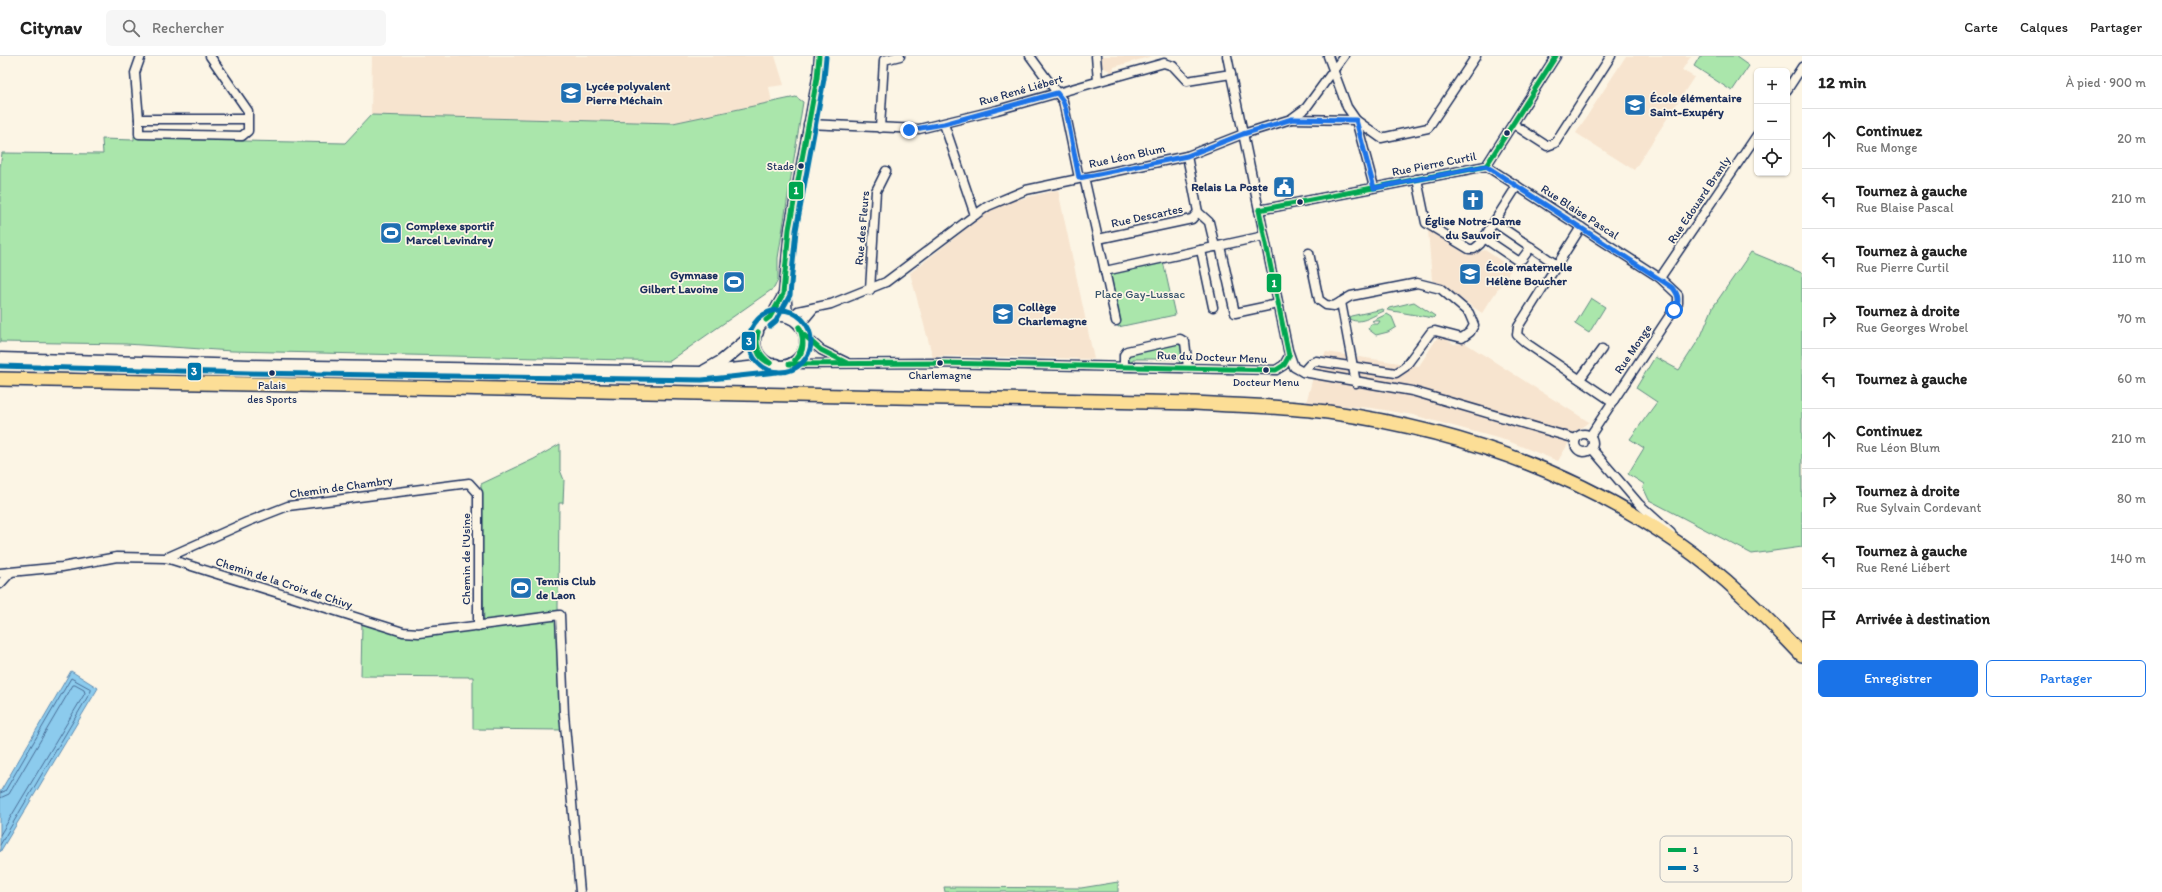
<!DOCTYPE html>
<html lang="fr">
<meta charset="utf-8">
<style>
body{margin:0;font-family:Itim,sans-serif;background:#f6f6f6;color:#222}
.controls{position:absolute;right:12px;top:12px;display:grid;overflow:hidden;border-radius:6px;box-shadow:0 1px 3px #0004}
.controls button{width:36px;height:36px;display:grid;place-items:center;padding:0;border:0;border-bottom:1px solid #e0e0e0;background:#fff;color:#222;font:20px sans-serif}
.stop{position:absolute;width:12px;height:12px;margin:-9px;border:3px solid #1a73e8;border-radius:50%;background:#fff}
.stop.end{background:#1a73e8;border-color:#fff;box-shadow:0 1px 4px #0008}
.list{margin:0;padding:0;list-style:none}
h2{display:flex;justify-content:space-between;align-items:center;height:52px;margin:0;padding:0 16px;font-size:17px}
h2 small{font-size:13px;font-weight:400;color:#767676}
.list li{display:grid;grid-template-columns:26px 1fr auto;gap:12px;align-items:center;box-sizing:border-box;height:60px;padding:0 16px;border-top:1px solid #e0e0e0}
.list b{display:block;font-size:15px;white-space:nowrap}
.list p{margin:0;font-size:13px;white-space:nowrap;color:#767676}
.list em{font-size:13px;font-style:normal;color:#767676}
.actions{display:flex;gap:8px;padding:12px 16px}
.actions a{flex:1;padding:9px 0;border:1px solid #1a73e8;border-radius:6px;text-align:center;font-size:14px;color:#1a73e8}
.actions .main{background:#1a73e8;color:#fff}
.icon{flex:none;width:22px;height:22px;fill:none;stroke:currentColor;stroke-width:2;stroke-linecap:round;stroke-linejoin:round}
.map{position:relative;flex:none;width:1802px;height:836px;overflow:hidden}
header{display:flex;align-items:center;gap:24px;box-sizing:border-box;height:56px;padding:0 20px;background:#fff;border-bottom:1px solid #e0e0e0}
header strong{font-size:19px}
nav{display:flex;gap:22px;margin-inline-start:auto;font-size:14px}
.search{width:280px;height:36px;background:#f6f6f6;display:flex;align-items:center;gap:10px;box-sizing:border-box;padding:0 14px;border-radius:6px;color:#767676;font-size:15px}
main{display:flex}
aside{flex:1;background:#fff}
.map>svg:first-child{display:block}
.built{fill:#f7e4cf}
.green{fill:#aae6ab;stroke:#628a84}
.water{fill:#8ccbed;stroke:#5f8db4}
.lines{fill:none;stroke-linecap:round;stroke-linejoin:round}
.shore{stroke:#486d97;stroke-width:1}
.street-casing{stroke:#1b2f5e;stroke-width:11}
.secondary-casing{stroke:#1b2f5e;stroke-width:15}
.primary-casing{stroke:#1b2f5e;stroke-width:16}
.street{stroke:#fcf5e5;stroke-width:8}
.secondary{stroke:#fcf5e5;stroke-width:12}
.primary{stroke:#fcde96;stroke-width:13}
.bus-1-casing{stroke:#fcf5e5;stroke-width:8}
.bus-2-casing{stroke:#fcf5e5;stroke-width:8}
.bus-1{stroke:#00a651;stroke-width:5}
.bus-2{stroke:#0077ac;stroke-width:5}
.route{stroke:#1a73e8;stroke-width:5}
.bus-dot{fill:#1b2f5e;stroke:#fcf5e5;stroke-width:1.5}
.labels{text-anchor:middle;dominant-baseline:central;stroke-width:3.5;stroke-linejoin:round;paint-order:stroke}
.bus-label{font-size:11px;fill:#1b2f5e;stroke:#fcf5e5}
.poi-label{font-size:12px;font-weight:bold;fill:#1b2f5e;stroke:#fcf5e5;text-anchor:start}
.street-label{font-size:12px;fill:#1b2f5e;stroke:#fcf5e5}
.park-label{font-size:12px;fill:#38546d;stroke:#fcf5e5}
.key{fill:#fcf5e5;stroke:#b8babc;stroke-width:1}
.key-label{font-size:11px;fill:#1b2f5e}
.line-badge{stroke:#fcf5e5;stroke-width:1.5}
.badge-label{font-size:11px;text-anchor:middle;font-weight:bold;fill:#fff}
</style>
<header>
<strong>Citynav</strong>
<div class="search"><svg class="icon" aria-label="search" viewBox="0 0 24 24"><circle cx="10" cy="10" r="6"/><path d="M15 15l6 6"/></svg>Rechercher</div>
<nav><a>Carte</a><a>Calques</a><a>Partager</a></nav>
</header>
<main>
<div class="map">
<svg width="1802" height="836" viewBox="0 0 1802 836">
<rect width="100%" height="100%" fill="#fcf5e5"/>
<filter id="ink" filterUnits="userSpaceOnUse"><feTurbulence type="fractalNoise" baseFrequency=".025" numOctaves="2"/><feDisplacementMap in="SourceGraphic" scale="8" xChannelSelector="R" yChannelSelector="G"/><feConvolveMatrix kernelMatrix="1 2 1 2 8 2 1 2 1" color-interpolation-filters="sRGB"/></filter>
<g filter="url(#ink)">
<g class="built">
<polygon points="372,0 775,0 784,29 769,31 772,47 673,67 371,59"/>
<polygon points="1101,0 1152,0 1114,11 1113,17 1101,10"/>
<polygon points="1626,0 1691,0 1682,14 1694,21 1634,114 1576,77"/>
<polygon points="1058,134 1094,303 941,300 933,302 910,217 989,155 1011,145"/>
<polygon points="1428,174 1468,199 1485,194 1512,212 1482,257 1432,224"/>
<polygon points="1439,279 1454,288 1465,287 1589,366 1575,376 1558,405 1508,385 1413,359 1372,352 1306,347 1315,314 1326,296 1419,310"/>
</g>
<g class="green">
<polygon points="1700,0 1735,0 1749,10 1732,35 1694,10"/>
<polygon points="796,41 803,46 778,202 778,224 774,232 670,305 232,295 126,288 0,286 0,112 2,97 103,98 102,83 134,84 134,80 244,85 345,87 371,59 673,67"/>
<polygon points="1751,196 1802,217 1802,491 1752,498 1649,444 1643,431 1644,428 1628,418 1644,392 1630,383 1657,346 1636,332 1655,301 1679,314 1701,280 1713,251"/>
<polygon points="1163,205 1175,259 1118,271 1106,217"/>
<polygon points="1591,242 1605,251 1589,277 1575,268"/>
<polygon points="1414,246 1435,260 1433,262 1387,254 1389,252"/>
<path d="M1383,253L1384,255C1372,260 1359,270 1348,262L1351,260Z"/>
<polygon points="1387,258 1392,261 1396,271 1388,276 1376,279 1368,273 1371,268 1378,268 1380,265 1372,265"/>
<polygon points="1175,286 1182,291 1185,305 1180,310 1179,303 1133,303 1131,308 1126,302 1130,296"/>
<polygon points="560,388 560,414 564,424 563,447 559,447 558,551 563,670 561,674 473,673 473,621 361,620 362,566 408,579 484,570 481,428 534,403"/>
<polygon points="1118,826 1118,836 945,836 944,831 1081,832"/>
</g>
<polygon class="water" points="71,615 98,632 0,796 0,736"/>
<g class="lines">
<g class="shore">
<polyline points="0,737 5,735 71,622 91,633 91,635 0,789"/>
<polyline points="0,742 9,738 73,629 75,629 84,634 85,637 0,779"/>
</g>
<g class="street-casing">
<g id="street">
<polyline points="210,0 248,55 248,75 242,80 139,78 139,63 248,63"/>
<polyline points="1030,0 1063,45 1079,122"/>
<polyline points="1096,0 1098,25"/>
<polyline points="1227,0 1288,294 1294,311 1303,316 1412,335 1576,383"/>
<polyline points="1328,0 1347,51 1356,64 1374,131"/>
<polyline points="1787,34 1802,11"/>
<polyline points="139,63 135,17 141,0"/>
<polyline points="1291,63 1356,64 1381,82 1428,72 1476,0"/>
<polyline points="808,68 919,73 997,54 1164,7 1173,10 1187,25 1231,18"/>
<polyline points="944,68 975,159"/>
<polyline points="1513,68 1547,90 1555,87 1611,0"/>
<polyline points="880,72 884,4 900,0"/>
<polyline points="1187,100 1198,156 1209,166 1215,191"/>
<polyline points="1486,110 1660,222 1678,239 1678,247 1590,380"/>
<polyline points="1084,121 1098,183 1192,163 1198,156"/>
<polyline points="1417,123 1426,167 1469,193 1474,193 1480,188 1517,130"/>
<polyline points="1259,154 1486,110 1556,0"/>
<polyline points="1494,166 1557,209"/>
<polyline points="1581,171 1518,271 1517,279 1526,287 1613,346"/>
<polyline points="1484,182 1518,205 1522,203 1531,191"/>
<polyline points="1098,183 1116,265"/>
<polyline points="1220,190 1235,257 1278,248"/>
<polyline points="1201,194 1213,251"/>
<polyline points="1105,215 1264,180"/>
<polyline points="1660,222 1757,79"/>
<polyline points="786,230 788,262"/>
<polyline points="870,234 876,135 886,115"/>
<polyline points="1341,246 1356,327"/>
<circle cx="780" cy="285" r="24"/>
<polyline points="790,263 798,255 831,248 886,226 975,159 988,150 1026,134 1187,100 1243,78 1291,63 1306,52 1344,0"/>
<polyline points="766,264 770,261 783,238 789,173 817,22 819,0"/>
<polyline points="803,276 804,264 814,252"/>
<polyline points="804,279 821,294 846,306"/>
<polyline points="789,308 938,307 1276,314 1284,309 1289,300"/>
<polyline points="1124,310 1124,299 1127,295 1180,283 1185,286 1188,312"/>
<polyline points="1303,316 1311,307 1316,305 1396,317 1405,311 1431,276 1435,275 1462,282 1470,276 1474,269 1469,257 1441,233 1417,227 1351,240 1334,250 1326,249 1319,244 1309,197"/>
<polyline points="1580,323 1602,293"/>
<circle cx="1584" cy="387" r="9"/>
<polyline points="1592,393 1639,448 1671,477"/>
<polyline points="166,502 247,466 288,450 469,427 478,437 478,570"/>
<polyline points="0,517 62,511 117,501 166,502 403,576 419,577 560,559 564,658 580,836"/>
<polyline points="0,528 10,517"/>
</g>
</g>
<g class="secondary-casing">
<g id="secondary">
<polyline points="0,303 249,310 702,317 776,309"/>
<polyline points="705,315 721,306 757,276"/>
</g>
</g>
<g class="primary-casing">
<path id="primary" d="M0,323L1195,347C1239,350 1283,350 1328,356C1453,373 1574,415 1678,487C1724,519 1764,559 1802,599"/>
</g>
<use href="#street" class="street"/>
<use href="#secondary" class="secondary"/>
<use href="#primary" class="primary"/>
<g class="bus-1-casing">
<g id="bus-1">
<polyline points="1259,154 1486,110 1556,0"/>
<polyline points="1259,154 1289,300"/>
<polyline points="766,264 770,261 783,238 789,173 817,22 819,0"/>
<path d="M758,276C755,289 758,298 770,307"/>
<path d="M758,276C754,288 756,302 770,307"/>
<polyline points="804,279 821,294 847,307"/>
<path d="M795,304C803,293 805,283 799,271"/>
<path d="M795,304C806,296 804,282 799,271"/>
<polyline points="789,308 938,307 1276,314 1284,309 1289,300"/>
</g>
</g>
<g class="bus-2-casing">
<g id="bus-2">
<circle cx="780" cy="285" r="31"/>
<polyline points="770,270 776,265 790,239 796,174 824,23 826,1"/>
<polyline points="0,310 249,317 702,324 777,316"/>
</g>
</g>
<use href="#bus-1" class="bus-1"/>
<use href="#bus-2" class="bus-2"/>
</g>
</g>
<g class="lines" filter="url(#ink)">
<path class="route" d="M909,74L944,68L1057,37L1063,45L1066,54L1079,122L1187,100L1243,78L1292,63L1356,64L1374,132L1486,110L1673,232C1680,241 1679,246 1674,254"/>
</g>
<defs>
<g id="school-square" transform="scale(1.15)"><rect x="-9" y="-9" width="18" height="18" rx="4" fill="#1f6fb2" stroke="#fcf5e5"/><path d="M0-5L7-2L0 1L-7-2ZM-4 1L0 2.5L4 1V4Q0 6-4 4Z" fill="#fff"/></g>
<g id="civic-square" transform="scale(1.15)"><rect x="-9" y="-9" width="18" height="18" rx="4" fill="#1f6fb2" stroke="#fcf5e5"/><path d="M-.6-6.5H3V-4.5H.6V-3L4-1V1h2V6H-6V1h2V-1L-.6-3ZM-1.2 2.5V6h2.4V2.5Z" fill="#fff"/></g>
<g id="church-square" transform="scale(1.15)"><rect x="-9" y="-9" width="18" height="18" rx="4" fill="#1f6fb2" stroke="#fcf5e5"/><path d="M-1.2-6h2.4v3.5h3.3v2.4h-3.3V6h-2.4V-.1h-3.3v-2.4h3.3Z" fill="#fff"/></g>
<g id="stadium-square" transform="scale(1.15)"><rect x="-9" y="-9" width="18" height="18" rx="4" fill="#1f6fb2" stroke="#fcf5e5"/><path d="M0-5a6.5 5 0 1 0 0 10a6.5 5 0 1 0 0-10ZM-3.5-1.8h7v3.6h-7Z" fill="#fff"/></g>
</defs>
<g fill-rule="evenodd">
<use href="#school-square" x="571" y="37"/>
<use href="#school-square" x="1635" y="49"/>
<use href="#civic-square" x="1284" y="131"/>
<use href="#church-square" x="1473" y="144"/>
<use href="#stadium-square" x="391" y="177"/>
<use href="#school-square" x="1470" y="218"/>
<use href="#stadium-square" x="734" y="226"/>
<use href="#school-square" x="1003" y="258"/>
<use href="#stadium-square" x="521" y="532"/>
</g>
<g class="bus-dot">
<circle cx="1507" cy="77" r="3.5"/>
<circle cx="801" cy="110" r="3.5"/>
<circle cx="1300" cy="146" r="3.5"/>
<circle cx="940" cy="307" r="3.5"/>
<circle cx="1266" cy="314" r="3.5"/>
<circle cx="272" cy="317" r="3.5"/>
</g>
<g class="labels">
<g class="bus-label">
<text x="794" y="110" text-anchor="end">Stade</text>
<text x="940" y="319">Charlemagne</text>
<text x="1266" y="326">Docteur Menu</text>
<text x="272" y="329">Palais<tspan x="272" dy="14">des Sports</tspan></text>
</g>
<g class="poi-label">
<text x="586" y="30">Lycée polyvalent<tspan x="586" dy="14">Pierre Méchain</tspan></text>
<text x="1650" y="42">École élémentaire<tspan x="1650" dy="14">Saint-Exupéry</tspan></text>
<text x="1268" y="131" text-anchor="end">Relais La Poste</text>
<text x="1473" y="165" text-anchor="middle">Église Notre-Dame<tspan x="1473" dy="14">du Sauvoir</tspan></text>
<text x="406" y="170">Complexe sportif<tspan x="406" dy="14">Marcel Levindrey</tspan></text>
<text x="1486" y="211">École maternelle<tspan x="1486" dy="14">Hélène Boucher</tspan></text>
<text x="718" y="219" text-anchor="end">Gymnase<tspan x="718" dy="14">Gilbert Lavoine</tspan></text>
<text x="1018" y="251">Collège<tspan x="1018" dy="14">Charlemagne</tspan></text>
<text x="536" y="525">Tennis Club<tspan x="536" dy="14">de Laon</tspan></text>
</g>
<g class="street-label">
<text transform="translate(1021 34) rotate(-16)">Rue René Liébert</text>
<text transform="translate(1127 100) rotate(-12)">Rue Léon Blum</text>
<text transform="translate(1434 108) rotate(-11)">Rue Pierre Curtil</text>
<text transform="translate(1699 144) rotate(-56)">Rue Edouard Branly</text>
<text transform="translate(1580 156) rotate(33)">Rue Blaise Pascal</text>
<text transform="translate(1147 160) rotate(-12)">Rue Descartes</text>
<text transform="translate(862 172) rotate(-85)">Rue des Fleurs</text>
<text transform="translate(1633 293) rotate(-56)">Rue Monge</text>
<text transform="translate(1212 301) rotate(2)">Rue du Docteur Menu</text>
<text transform="translate(341 431) rotate(-8)">Chemin de Chambry</text>
<text transform="translate(466 503) rotate(-90)">Chemin de l'Usine</text>
<text transform="translate(284 527) rotate(18)">Chemin de la Croix de Chivy</text>
</g>
<g class="park-label">
<text x="1140" y="238">Place Gay-Lussac</text>
</g>
</g>
<rect x="1660" y="780" width="132" height="46" rx="6" class="key"/>
<rect x="1668" y="792" width="18" height="4" fill="#00a651"/>
<rect x="1668" y="810" width="18" height="4" fill="#0077ac"/>
<g class="key-label">
<text x="1693" y="798">1</text>
<text x="1693" y="816">3</text>
</g>
<g class="line-badge">
<rect x="788" y="125" width="16" height="19" rx="4" fill="#00a651"/>
<rect x="1266" y="217" width="16" height="20" rx="4" fill="#00a651"/>
<rect x="741" y="275" width="15" height="20" rx="4" fill="#0077ac"/>
<rect x="187" y="306" width="15" height="19" rx="4" fill="#0077ac"/>
</g>
<g class="badge-label">
<text x="796" y="138">1</text>
<text x="1274" y="231">1</text>
<text x="749" y="289">3</text>
<text x="194" y="319">3</text>
</g>
</svg>
<div class="controls">
<button>+</button>
<button>−</button>
<button><svg class="icon" aria-label="locate" viewBox="0 0 24 24"><circle cx="12" cy="12" r="6"/><path d="M12 2v4M12 18v4M2 12h4M18 12h4"/></svg></button>
</div>
<div class="stop" style="left:1674px;top:254px"></div>
<div class="stop end" style="left:909px;top:74px"></div>
</div>
<aside>
<h2>12 min<small>À pied · 900 m</small></h2>
<ul class="list">
<li><svg class="icon" aria-label="ahead" viewBox="0 0 24 24"><path d="M12 20V5M6 11l6-6 6 6"/></svg><div><b>Continuez</b><p>Rue Monge</p></div><em>20 m</em></li>
<li><svg class="icon" aria-label="left" viewBox="0 0 24 24"><path d="M17 20v-9H6M10 6l-5 5 5 5"/></svg><div><b>Tournez à gauche</b><p>Rue Blaise Pascal</p></div><em>210 m</em></li>
<li><svg class="icon" aria-label="left" viewBox="0 0 24 24"><path d="M17 20v-9H6M10 6l-5 5 5 5"/></svg><div><b>Tournez à gauche</b><p>Rue Pierre Curtil</p></div><em>110 m</em></li>
<li><svg class="icon" aria-label="right" viewBox="0 0 24 24"><path d="M7 20v-9h11M14 6l5 5-5 5"/></svg><div><b>Tournez à droite</b><p>Rue Georges Wrobel</p></div><em>70 m</em></li>
<li><svg class="icon" aria-label="left" viewBox="0 0 24 24"><path d="M17 20v-9H6M10 6l-5 5 5 5"/></svg><div><b>Tournez à gauche</b></div><em>60 m</em></li>
<li><svg class="icon" aria-label="ahead" viewBox="0 0 24 24"><path d="M12 20V5M6 11l6-6 6 6"/></svg><div><b>Continuez</b><p>Rue Léon Blum</p></div><em>210 m</em></li>
<li><svg class="icon" aria-label="right" viewBox="0 0 24 24"><path d="M7 20v-9h11M14 6l5 5-5 5"/></svg><div><b>Tournez à droite</b><p>Rue Sylvain Cordevant</p></div><em>80 m</em></li>
<li><svg class="icon" aria-label="left" viewBox="0 0 24 24"><path d="M17 20v-9H6M10 6l-5 5 5 5"/></svg><div><b>Tournez à gauche</b><p>Rue René Liébert</p></div><em>140 m</em></li>
<li><svg class="icon" aria-label="arrive" viewBox="0 0 24 24"><path d="M6 21V4h12l-3 4 3 4H6"/></svg><div><b>Arrivée à destination</b></div></li>
</ul>
<div class="actions"><a class="main">Enregistrer</a><a>Partager</a></div>
</aside>
</main>
